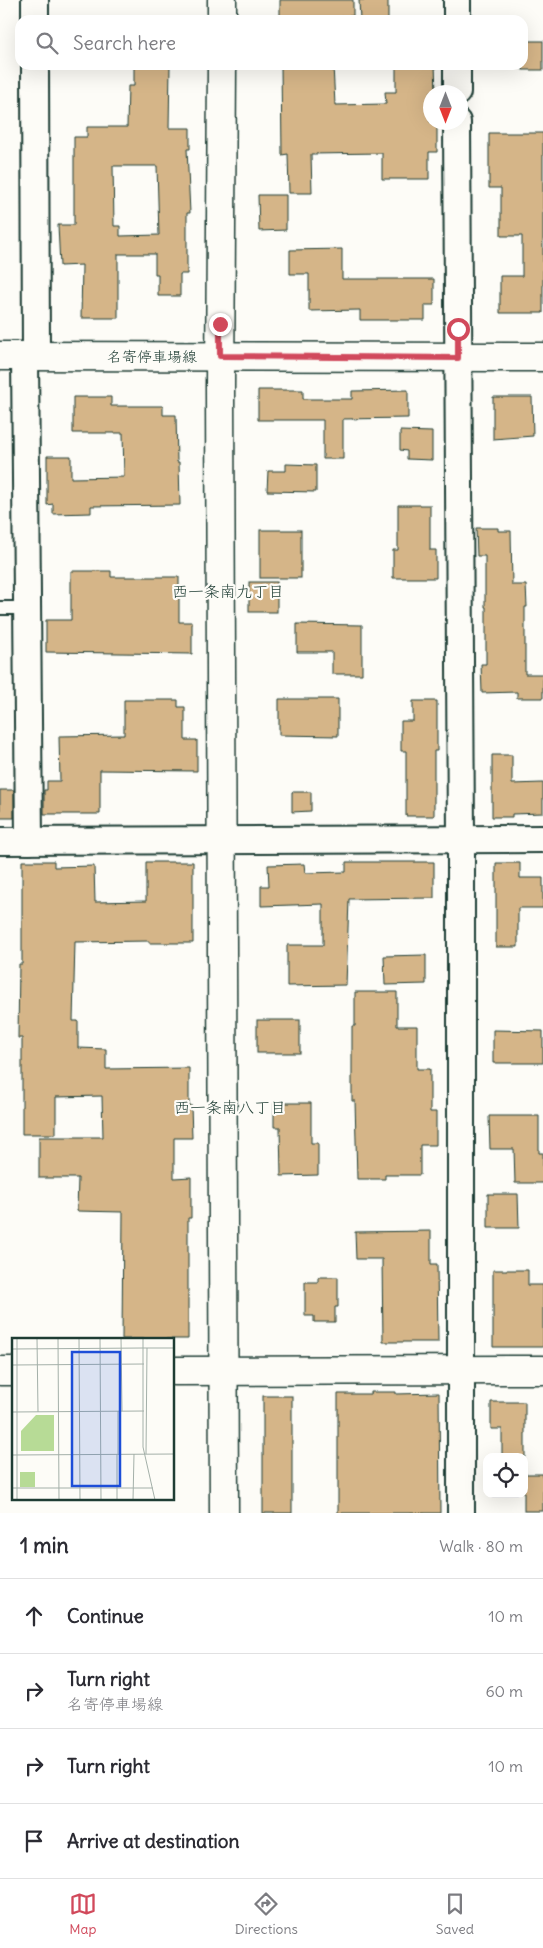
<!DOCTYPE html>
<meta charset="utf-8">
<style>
body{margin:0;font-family:Delius,"Klee One",sans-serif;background:#f7f7f7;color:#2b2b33}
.controls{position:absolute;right:15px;bottom:15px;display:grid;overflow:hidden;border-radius:10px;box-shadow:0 5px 20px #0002}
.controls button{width:45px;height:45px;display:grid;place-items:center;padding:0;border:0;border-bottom:1px solid #e1e1e2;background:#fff;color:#2b2b33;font:25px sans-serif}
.compass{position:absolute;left:423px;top:85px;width:45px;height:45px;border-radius:50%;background:#fff;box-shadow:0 5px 20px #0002;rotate:180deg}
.stop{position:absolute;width:15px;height:15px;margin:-11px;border:4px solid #d1495b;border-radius:50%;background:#fff}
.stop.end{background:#d1495b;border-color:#fff;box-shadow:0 1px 5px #0008}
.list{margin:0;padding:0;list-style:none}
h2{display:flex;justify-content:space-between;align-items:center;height:65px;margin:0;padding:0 20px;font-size:21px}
h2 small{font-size:16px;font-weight:400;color:#7c7c81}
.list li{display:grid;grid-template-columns:32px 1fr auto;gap:15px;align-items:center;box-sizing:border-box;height:75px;padding:0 20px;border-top:1px solid #e1e1e2}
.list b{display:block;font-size:19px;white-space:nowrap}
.list p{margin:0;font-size:16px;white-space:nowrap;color:#7c7c81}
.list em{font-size:16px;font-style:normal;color:#7c7c81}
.icon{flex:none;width:28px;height:28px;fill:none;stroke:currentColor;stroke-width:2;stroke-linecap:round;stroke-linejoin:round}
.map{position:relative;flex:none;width:543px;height:1513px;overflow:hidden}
.search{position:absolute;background:#fff;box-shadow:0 5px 20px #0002;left:15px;right:15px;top:15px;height:55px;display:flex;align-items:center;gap:12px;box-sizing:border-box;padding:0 18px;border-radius:15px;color:#7c7c81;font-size:19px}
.sheet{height:365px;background:#fff}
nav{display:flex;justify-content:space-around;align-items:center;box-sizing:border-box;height:70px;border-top:1px solid #e1e1e2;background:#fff;font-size:14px;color:#7c7c81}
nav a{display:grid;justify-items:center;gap:2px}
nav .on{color:#d1495b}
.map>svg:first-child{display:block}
.building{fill:#d5b588;stroke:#1f3d34;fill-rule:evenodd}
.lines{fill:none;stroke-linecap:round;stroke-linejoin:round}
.service-casing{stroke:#1f3d34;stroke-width:16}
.minor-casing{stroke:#1f3d34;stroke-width:30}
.tertiary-casing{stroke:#1f3d34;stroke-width:31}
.secondary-casing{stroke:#1f3d34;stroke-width:31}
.service{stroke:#fdfcf7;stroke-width:12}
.minor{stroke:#fdfcf7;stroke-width:26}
.tertiary{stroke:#fdfcf7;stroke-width:28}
.secondary{stroke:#fdfcf7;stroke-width:28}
.route{stroke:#d1495b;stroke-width:6}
.labels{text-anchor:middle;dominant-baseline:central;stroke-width:4.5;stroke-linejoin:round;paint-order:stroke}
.street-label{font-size:15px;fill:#1f3d34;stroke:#fdfcf7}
.neighbourhood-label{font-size:16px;fill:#1f3d34;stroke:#fdfcf7}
.inset-road{fill:none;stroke:#a4b0a9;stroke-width:1}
.view{fill:#1d4ed8;fill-opacity:0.15;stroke:#1d4ed8;stroke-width:2.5}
.inset-edge{fill:none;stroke:#1f3d34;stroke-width:2.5}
</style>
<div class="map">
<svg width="543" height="1513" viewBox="0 0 543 1513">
<rect width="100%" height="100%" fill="#fdfcf7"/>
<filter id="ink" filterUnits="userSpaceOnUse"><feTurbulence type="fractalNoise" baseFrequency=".02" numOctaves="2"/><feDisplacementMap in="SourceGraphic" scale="10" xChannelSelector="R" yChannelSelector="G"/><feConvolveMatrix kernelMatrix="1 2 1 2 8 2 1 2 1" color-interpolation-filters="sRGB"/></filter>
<g filter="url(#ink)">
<g class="building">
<polygon points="280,0 353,0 353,16 305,18 305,20 280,20"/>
<polygon points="359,0 388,0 388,20 360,20"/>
<rect x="523" y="41" width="20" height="29"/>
<path d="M134,65H170L169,128H190V149H187L190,213H187V274H180V296H158V274H155V254H118V318H81L82,265L60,266L58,225H74V137H87V127H127L128,86H134ZM113,166H157L159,235L120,236V226H114Z"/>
<polygon points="281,65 333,65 335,105 386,104 385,92 396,92 396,65 435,65 436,92 430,92 430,122 437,122 437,152 429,152 429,179 382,179 382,153 311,154 312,193 289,193 288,154 282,155"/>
<polygon points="489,133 543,133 543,313 500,313 500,276 522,276 522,236 501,236 501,188 489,188"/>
<polygon points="258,195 286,195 286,230 259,231"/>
<polygon points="342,249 342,279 434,279 434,305 425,305 425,320 360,320 360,310 309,311 309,274 290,274 290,250"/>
<polygon points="258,390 303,390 303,399 352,399 352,391 408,390 408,418 343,419 343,459 323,459 323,420 258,420"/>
<polygon points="73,397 111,397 111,406 163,406 163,415 176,415 177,462 179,462 180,505 91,506 91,513 53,514 53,504 47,505 47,456 71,456 71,478 124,477 123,433 73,433"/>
<polygon points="493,397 532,397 533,436 493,439"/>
<polygon points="400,431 432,432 432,460 407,459 407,451 400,450"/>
<polygon points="286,464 316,465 316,492 267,491 268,471 286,471"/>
<polygon points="398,505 430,505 430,550 436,550 436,578 393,578 393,550 398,550"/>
<polygon points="476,528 498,528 498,531 511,531 512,585 526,585 527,607 525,607 525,674 543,674 543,698 517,698 517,692 482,693 481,664 486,664 486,607 485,607 485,556 477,556"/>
<rect x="260" y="530" width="41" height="48"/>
<polygon points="71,571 111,571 111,577 179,577 179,622 192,622 192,654 46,652 46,620 71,620"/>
<rect x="249" y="582" width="28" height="30"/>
<polygon points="297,624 362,625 362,674 332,674 332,652 297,652"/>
<polygon points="279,699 338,699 338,736 279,735"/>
<polygon points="124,700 178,700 178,707 185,707 185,740 197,740 197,771 100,770 100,814 44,814 44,790 47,790 47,781 60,781 59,736 124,735"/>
<polygon points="413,701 437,701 437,751 434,751 434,816 406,816 406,751 401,751 401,721 413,721"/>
<polygon points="492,755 512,755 512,784 543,783 543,813 512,814 512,817 492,817"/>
<rect x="0" y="790" width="14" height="28"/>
<polygon points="292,792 311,792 311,811 292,812"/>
<polygon points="22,861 54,861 54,867 94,866 95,902 146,901 146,862 193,862 193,943 149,943 149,941 75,942 73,1021 78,1021 78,1048 106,1049 106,1069 189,1068 189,1105 191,1105 192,1138 174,1138 174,1178 191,1177 191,1218 188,1218 188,1339 122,1339 123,1212 77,1211 78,1178 39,1178 39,1137 103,1137 102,1096 56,1097 56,1134 22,1134 22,1038 18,1038 19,964 22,964"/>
<polygon points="346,862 434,862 434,898 349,899 346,985 287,986 287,945 323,945 323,904 261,906 261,886 269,886 268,865 304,864 305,873 346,872"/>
<polygon points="496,863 520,863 520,878 543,878 543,908 518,908 518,947 496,947"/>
<polygon points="426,955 426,984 385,985 384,956"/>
<polygon points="355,992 397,992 397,1026 417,1026 417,1069 430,1069 430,1112 436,1112 436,1145 420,1145 420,1175 385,1175 385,1179 357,1179 355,1101 352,1101 352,1026 355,1026"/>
<rect x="257" y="1020" width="43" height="33"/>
<polygon points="493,1030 543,1031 543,1063 493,1063"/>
<polygon points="274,1103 311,1103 311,1143 318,1143 318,1175 281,1176 280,1127 274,1127"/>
<polygon points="489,1116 539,1116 539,1153 543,1153 543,1183 515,1183 514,1149 490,1149"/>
<polygon points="488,1194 518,1194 519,1228 488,1228"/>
<polygon points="431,1231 431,1264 437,1264 438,1342 383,1342 382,1259 356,1259 355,1232"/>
<polygon points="493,1270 528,1270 528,1285 543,1285 543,1347 493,1347"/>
<polygon points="318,1277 338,1277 338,1307 335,1307 335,1322 314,1322 314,1316 305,1316 305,1282 318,1282"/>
<polygon points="371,1392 396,1392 396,1394 439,1393 440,1513 338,1513 338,1394 371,1394"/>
<rect x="263" y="1396" width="29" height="117"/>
<polygon points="491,1402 525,1402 525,1457 502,1457 502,1429 491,1429"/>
<rect x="524" y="1474" width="19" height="37"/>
</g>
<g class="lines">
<g class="service-casing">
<polyline id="service" points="0,608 27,608"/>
</g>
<g class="minor-casing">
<g id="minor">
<polyline points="35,0 35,20"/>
<polyline points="457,0 457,20"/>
<polyline points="35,65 36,355"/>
<polyline points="457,65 457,92"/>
<polyline points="457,122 461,839 461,1513"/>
<polyline points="25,355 29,841"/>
<polyline points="0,841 543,839"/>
</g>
</g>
<g class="tertiary-casing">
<g id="tertiary">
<polyline points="222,20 222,0"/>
<polyline points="222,65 220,388 224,1513"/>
<polyline points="0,1371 14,1371"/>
<polyline points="174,1371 543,1370"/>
</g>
</g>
<g class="secondary-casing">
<polyline id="secondary" points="0,356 543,357"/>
</g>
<use href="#service" class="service"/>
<use href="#minor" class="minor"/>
<use href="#tertiary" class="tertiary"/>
<use href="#secondary" class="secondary"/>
</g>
</g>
<g class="lines" filter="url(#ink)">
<polyline class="route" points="220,324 220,356 458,358 458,329"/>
</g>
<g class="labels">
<g class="street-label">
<text x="152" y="356">名寄停車場線</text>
</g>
<g class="neighbourhood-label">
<text x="228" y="591">西一条南九丁目</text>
<text x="230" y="1107">西一条南八丁目</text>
</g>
</g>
<g transform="translate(12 1338)">
<rect width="162" height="162" fill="#fdfcf7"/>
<path d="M24,77H42V113H9V93ZM8,134H23V149H8Z" fill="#b7db96"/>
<path class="inset-road" d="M5,0V162M25,0L26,74M46,0L47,162M67,0L68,162M88,0L89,162M109,0L110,73M0,11L131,10V0M0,27L132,26M106,73V116M0,74L132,73M105,116V162M134,116L135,10M0,117L163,116M0,150H141M121,162L122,116M143,162L131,109V10H163"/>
<path class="view" d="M60,14H108V148H60Z"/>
<rect width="162" height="162" class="inset-edge"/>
</g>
</svg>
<div class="controls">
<button><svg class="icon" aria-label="locate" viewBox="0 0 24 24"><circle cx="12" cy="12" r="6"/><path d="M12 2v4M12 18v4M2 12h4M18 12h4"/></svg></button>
</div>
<svg class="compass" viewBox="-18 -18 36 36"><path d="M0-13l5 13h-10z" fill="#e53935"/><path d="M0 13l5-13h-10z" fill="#7c7c81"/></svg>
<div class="stop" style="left:458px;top:329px"></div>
<div class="stop end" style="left:220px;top:324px"></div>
<div class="search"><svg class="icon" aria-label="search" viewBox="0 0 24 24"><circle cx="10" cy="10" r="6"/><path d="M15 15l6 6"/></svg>Search here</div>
</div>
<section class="sheet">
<h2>1 min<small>Walk · 80 m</small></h2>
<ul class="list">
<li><svg class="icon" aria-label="ahead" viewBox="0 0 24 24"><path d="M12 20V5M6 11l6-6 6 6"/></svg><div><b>Continue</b></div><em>10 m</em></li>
<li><svg class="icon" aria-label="right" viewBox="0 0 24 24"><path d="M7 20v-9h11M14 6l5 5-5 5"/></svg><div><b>Turn right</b><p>名寄停車場線</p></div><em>60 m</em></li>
<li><svg class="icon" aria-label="right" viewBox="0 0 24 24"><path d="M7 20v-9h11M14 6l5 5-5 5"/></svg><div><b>Turn right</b></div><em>10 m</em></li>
<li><svg class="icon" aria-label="arrive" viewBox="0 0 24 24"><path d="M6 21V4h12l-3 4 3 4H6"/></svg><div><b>Arrive at destination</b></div></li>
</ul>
</section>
<nav>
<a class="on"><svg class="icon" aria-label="map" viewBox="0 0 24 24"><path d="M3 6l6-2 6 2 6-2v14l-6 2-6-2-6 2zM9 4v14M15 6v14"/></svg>Map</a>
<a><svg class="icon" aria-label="directions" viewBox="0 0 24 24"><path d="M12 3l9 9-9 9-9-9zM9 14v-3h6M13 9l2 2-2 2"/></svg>Directions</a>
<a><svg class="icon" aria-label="saved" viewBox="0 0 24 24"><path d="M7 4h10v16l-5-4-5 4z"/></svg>Saved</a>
</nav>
